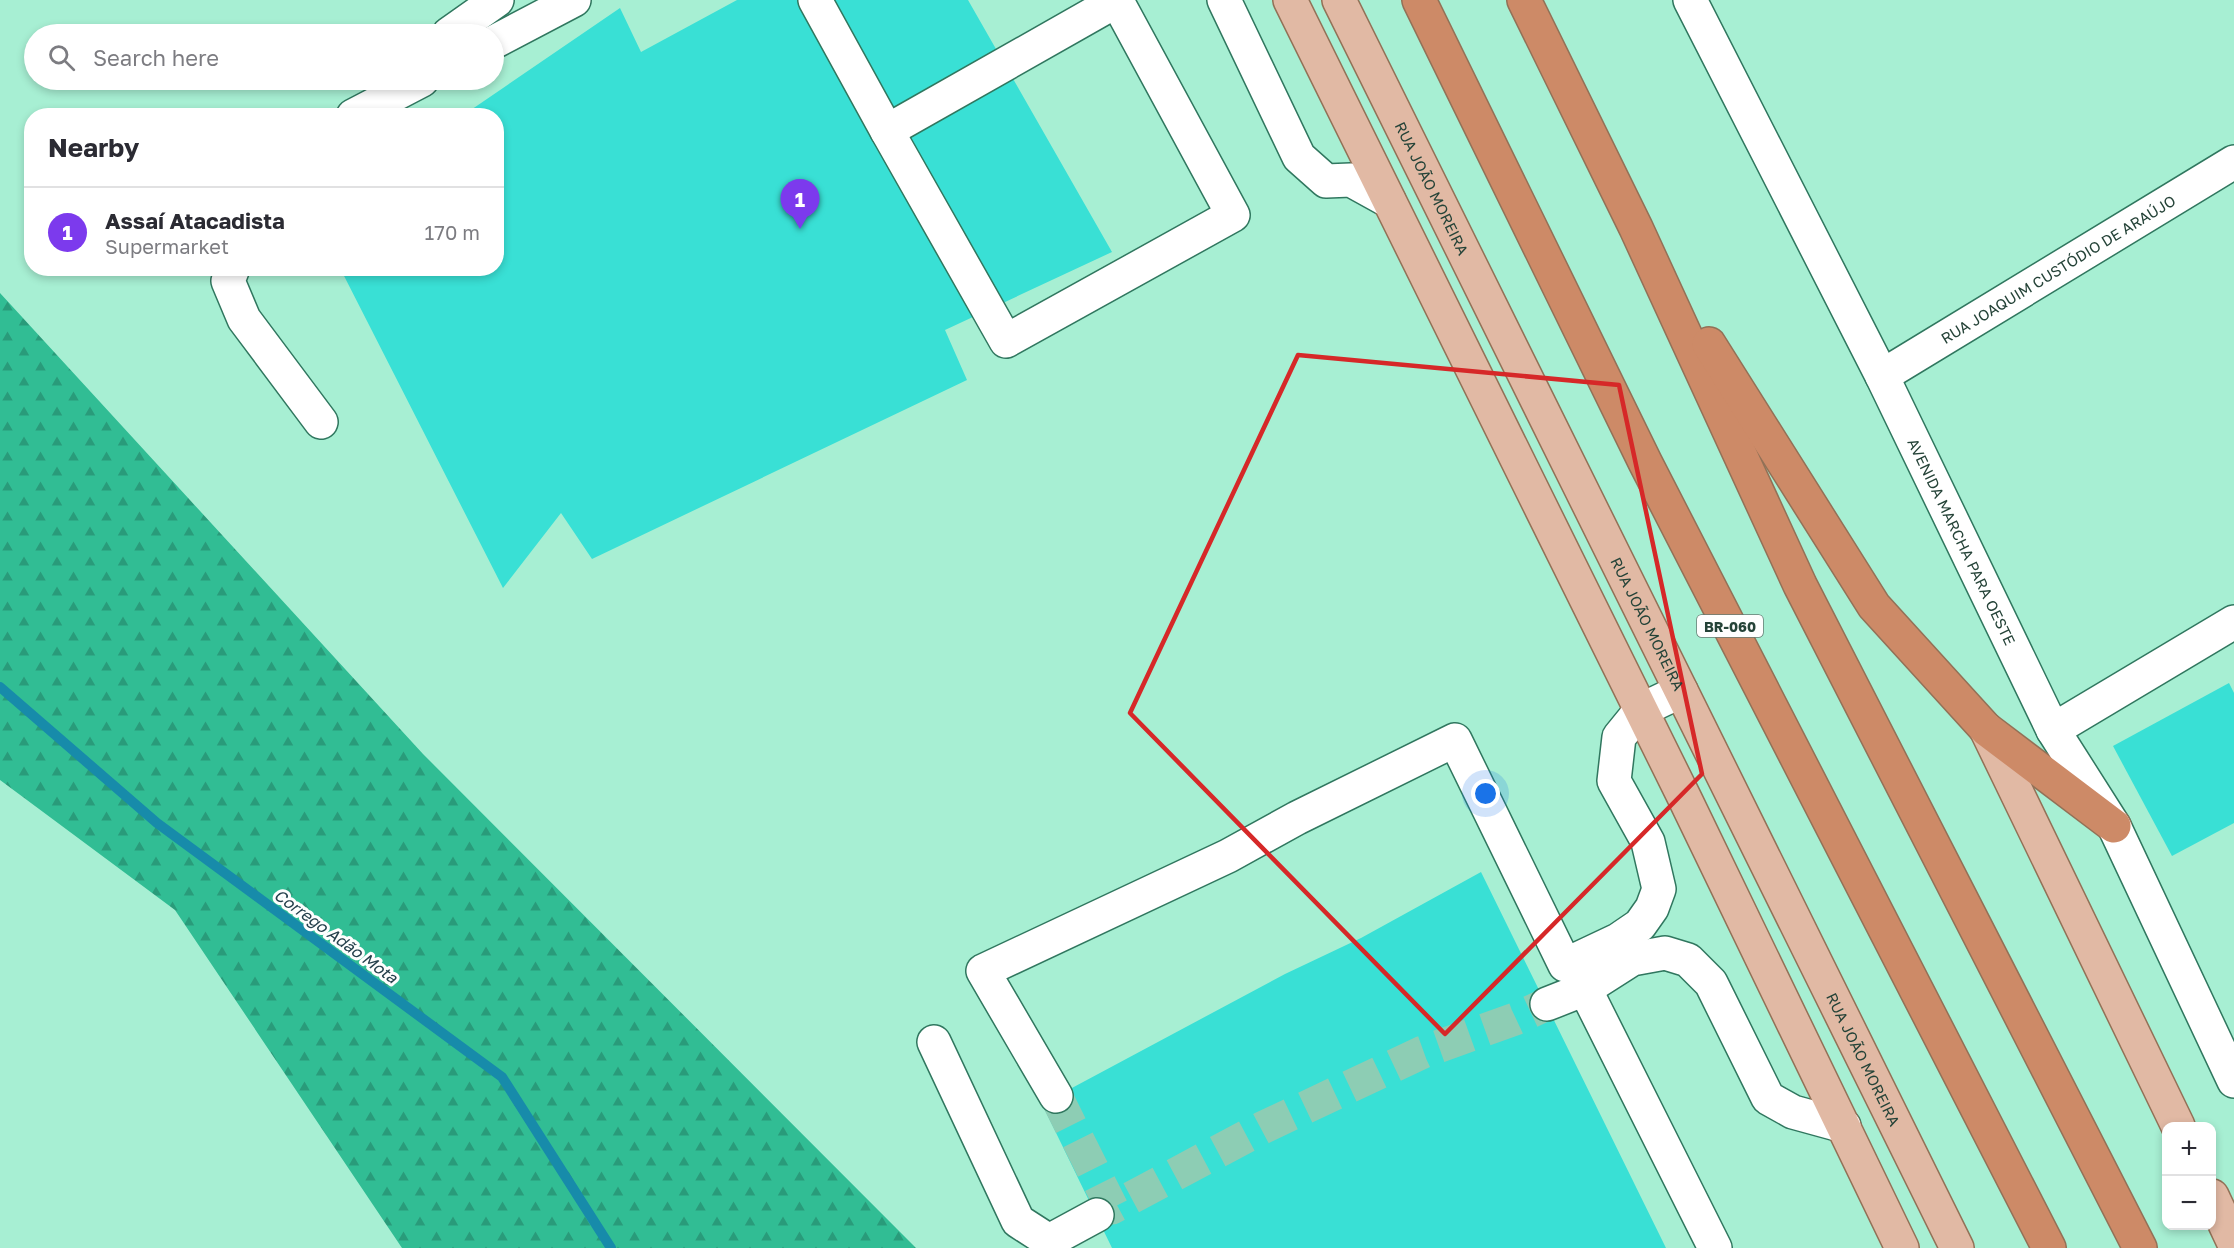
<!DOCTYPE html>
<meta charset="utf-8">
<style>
body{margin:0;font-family:"Golos Text",sans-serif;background:#f2f2f3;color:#2b2b33}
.controls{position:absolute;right:18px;bottom:18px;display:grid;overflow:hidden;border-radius:12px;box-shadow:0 3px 9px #0003}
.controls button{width:54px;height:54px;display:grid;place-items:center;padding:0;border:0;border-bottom:2px solid #e1e1e2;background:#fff;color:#2b2b33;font:30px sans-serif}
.you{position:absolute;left:1486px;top:794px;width:21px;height:21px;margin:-15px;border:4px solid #fff;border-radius:50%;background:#1a73e8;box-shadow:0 0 0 9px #1a73e833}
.badge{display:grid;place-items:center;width:39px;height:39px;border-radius:50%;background:#7c3aed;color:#fff;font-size:20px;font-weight:700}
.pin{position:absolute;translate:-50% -50px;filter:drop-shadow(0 2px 3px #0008)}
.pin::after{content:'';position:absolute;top:32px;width:21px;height:18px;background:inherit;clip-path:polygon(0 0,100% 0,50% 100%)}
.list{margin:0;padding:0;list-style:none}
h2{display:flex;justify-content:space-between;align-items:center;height:78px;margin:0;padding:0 24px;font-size:26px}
h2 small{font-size:20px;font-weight:400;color:#7c7c81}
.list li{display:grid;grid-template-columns:39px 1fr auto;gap:18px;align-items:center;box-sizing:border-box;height:90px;padding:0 24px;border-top:2px solid #e1e1e2}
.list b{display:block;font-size:22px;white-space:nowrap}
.list p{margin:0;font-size:20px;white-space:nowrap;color:#7c7c81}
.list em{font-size:20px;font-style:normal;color:#7c7c81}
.icon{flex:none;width:33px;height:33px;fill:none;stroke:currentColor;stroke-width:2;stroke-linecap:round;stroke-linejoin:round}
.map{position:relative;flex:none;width:2234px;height:1248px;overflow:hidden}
.search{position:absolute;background:#fff;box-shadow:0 3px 9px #0003;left:24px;top:24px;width:480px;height:66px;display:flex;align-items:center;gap:15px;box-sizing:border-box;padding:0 21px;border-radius:33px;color:#7c7c81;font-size:22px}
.panel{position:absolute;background:#fff;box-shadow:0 3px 9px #0003;left:24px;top:108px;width:480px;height:168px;border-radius:24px}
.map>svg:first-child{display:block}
.forest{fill:url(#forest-firs)}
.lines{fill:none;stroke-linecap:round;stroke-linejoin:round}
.stream{stroke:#178baa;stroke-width:10}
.building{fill:#39e0d5}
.minor-tunnel{stroke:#8dcdb4;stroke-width:33;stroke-dasharray:33 16;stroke-linecap:butt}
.minor-casing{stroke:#30775f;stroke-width:36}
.major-casing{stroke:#927157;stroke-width:36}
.highway-casing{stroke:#927157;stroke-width:36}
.minor{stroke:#fff;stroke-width:33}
.major{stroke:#e1b9a4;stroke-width:33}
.highway{stroke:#cd8a67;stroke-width:33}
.marked{fill:none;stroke:#d62828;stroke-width:4.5;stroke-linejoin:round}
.labels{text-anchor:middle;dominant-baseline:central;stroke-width:6;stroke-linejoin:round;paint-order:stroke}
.shield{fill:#fefefe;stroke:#667b73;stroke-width:1.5}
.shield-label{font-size:14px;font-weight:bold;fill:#254338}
.street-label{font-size:15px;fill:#254338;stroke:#fefefe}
.water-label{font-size:16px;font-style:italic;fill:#25404c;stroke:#fefefe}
</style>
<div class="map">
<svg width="2234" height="1248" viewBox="0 0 2234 1248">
<defs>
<pattern id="forest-firs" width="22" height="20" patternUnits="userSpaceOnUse" patternTransform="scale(1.5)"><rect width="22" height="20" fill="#31bd94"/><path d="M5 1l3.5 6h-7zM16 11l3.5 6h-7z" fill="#299b7a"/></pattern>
</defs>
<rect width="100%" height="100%" fill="#a7efd3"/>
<polygon class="forest" points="0,293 423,754 916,1248 402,1248 175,910 0,780"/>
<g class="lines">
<polyline class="stream" points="0,687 157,823 502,1077 611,1248"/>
</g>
<g class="building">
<polygon points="737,0 968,0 1112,252 945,330 967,380 592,559 561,513 503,588 340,268 496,268 496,116 462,116 620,8 641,52"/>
<polygon points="2229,683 2234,693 2234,823 2172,856 2113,746"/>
<polygon points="1481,872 1666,1248 1112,1248 1042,1104 1285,974 1361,938"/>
</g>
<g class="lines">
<polyline class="minor-tunnel" points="1056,1096 1112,1208 1262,1128 1423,1052 1515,1019 1547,1004"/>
<g class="minor-casing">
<g id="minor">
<polyline points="815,0 887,131 1118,0"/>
<polyline points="1224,0 1299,157 1326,181 1351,180 1389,201"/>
<path id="s1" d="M1690,0L1882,376L2053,730L2114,826L2234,1081"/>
<polyline points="449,34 497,0"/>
<polyline points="494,42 574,0"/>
<polyline points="353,116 422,80"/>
<polyline points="887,131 1006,341 1233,215 1117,1"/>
<polyline points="233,268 228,281 244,319 321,422"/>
<path id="s2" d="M1882,376L2234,162"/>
<polyline points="2053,730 2234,622"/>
<polyline points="1585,989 1715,1248"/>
<polyline points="1547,1004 1585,989 1632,959 1665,953 1688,960 1711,983 1768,1098 1793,1112 1844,1126"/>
<polyline points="934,1042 1018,1221 1049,1241 1097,1215"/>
<polyline points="1056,1096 983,971 1228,856 1297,818 1455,740 1565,965 1618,940 1640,925 1652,908 1659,889 1648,842 1614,781 1619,737 1641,710 1681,691"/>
</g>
</g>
<g class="major-casing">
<g id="major">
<polyline points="1290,0 1686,801 1902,1248"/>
<path id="s3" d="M1339,0L1957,1248"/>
<polyline points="1986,729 2178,1126"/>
<polyline points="2212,1196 2234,1243"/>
</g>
</g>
<g class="highway-casing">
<g id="highway">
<polyline points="1419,0 1645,462 2049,1248"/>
<polyline points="1524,0 1636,228 1800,585 2140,1248"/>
<polyline points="1709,344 1874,606 1986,729 2114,826"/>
</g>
</g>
<use href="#minor" class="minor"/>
<use href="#major" class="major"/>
<use href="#highway" class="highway"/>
</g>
<path class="marked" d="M1298,355L1619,385L1702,774L1445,1034L1130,713Z"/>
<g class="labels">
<rect class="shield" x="1697" y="615" width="66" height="22" rx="4.5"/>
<g class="shield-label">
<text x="1730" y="626">BR-060</text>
</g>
<g class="street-label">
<text stroke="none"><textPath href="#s3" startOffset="210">RUA JOÃO MOREIRA</textPath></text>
<text stroke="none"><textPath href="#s2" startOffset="206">RUA JOAQUIM CUSTÓDIO DE ARAÚJO</textPath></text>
<text stroke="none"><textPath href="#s1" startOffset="606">AVENIDA MARCHA PARA OESTE</textPath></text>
<text stroke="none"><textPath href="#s3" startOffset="696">RUA JOÃO MOREIRA</textPath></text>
<text stroke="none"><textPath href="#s3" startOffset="1182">RUA JOÃO MOREIRA</textPath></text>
</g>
<g class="water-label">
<text transform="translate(336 936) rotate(36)">Corrego Adão Mota</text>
</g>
</g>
</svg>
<div class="controls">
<button>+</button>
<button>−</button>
</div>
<div class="you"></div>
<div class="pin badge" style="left:800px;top:229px">1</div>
<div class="search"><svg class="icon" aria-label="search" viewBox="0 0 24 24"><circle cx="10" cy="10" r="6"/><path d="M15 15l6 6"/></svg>Search here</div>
<section class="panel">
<h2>Nearby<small></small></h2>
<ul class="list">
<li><span class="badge">1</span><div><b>Assaí Atacadista</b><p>Supermarket</p></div><em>170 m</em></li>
</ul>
</section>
</div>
